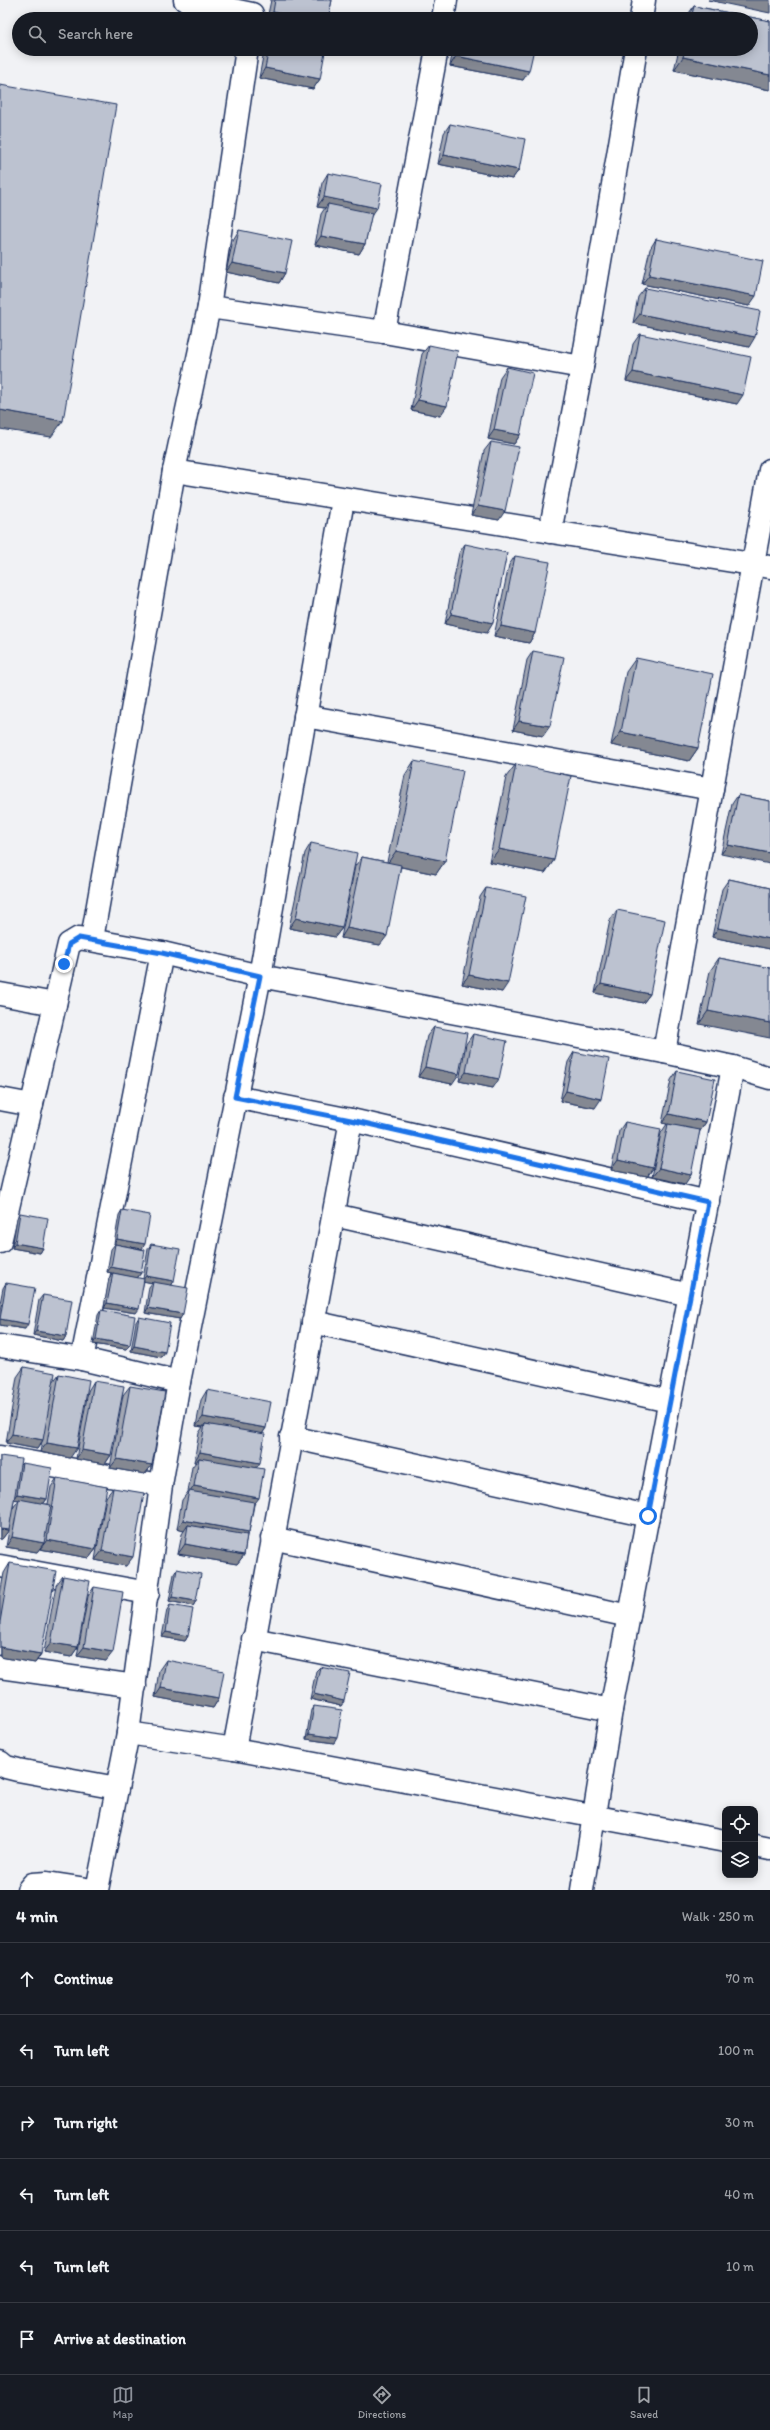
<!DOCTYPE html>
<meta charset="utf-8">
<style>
body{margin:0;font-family:Itim,sans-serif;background:#20242c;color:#f1f3f6}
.controls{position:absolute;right:12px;bottom:12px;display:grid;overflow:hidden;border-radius:8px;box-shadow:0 2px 10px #0003}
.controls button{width:36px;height:36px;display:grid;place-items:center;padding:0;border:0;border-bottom:1px solid #363941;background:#171b24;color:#f1f3f6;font:20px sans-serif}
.stop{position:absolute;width:12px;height:12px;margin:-9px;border:3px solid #1a73e8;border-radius:50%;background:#fff}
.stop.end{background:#1a73e8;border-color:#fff;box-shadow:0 1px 4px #0008}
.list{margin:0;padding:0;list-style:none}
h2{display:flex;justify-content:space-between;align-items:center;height:52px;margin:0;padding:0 16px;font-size:17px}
h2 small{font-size:13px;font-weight:400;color:#9ea1a6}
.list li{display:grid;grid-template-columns:26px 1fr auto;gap:12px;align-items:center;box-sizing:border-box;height:72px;padding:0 16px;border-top:1px solid #363941}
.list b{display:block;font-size:15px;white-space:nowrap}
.list em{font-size:13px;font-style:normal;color:#9ea1a6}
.icon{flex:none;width:22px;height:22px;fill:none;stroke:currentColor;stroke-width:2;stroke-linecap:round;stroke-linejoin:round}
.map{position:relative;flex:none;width:770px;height:1890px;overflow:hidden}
.search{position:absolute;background:#171b24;box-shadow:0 2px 10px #0003;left:12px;right:12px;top:12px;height:44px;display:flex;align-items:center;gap:10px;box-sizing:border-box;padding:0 14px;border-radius:22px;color:#9ea1a6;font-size:15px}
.sheet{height:484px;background:#171b24}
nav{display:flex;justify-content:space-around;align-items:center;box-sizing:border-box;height:56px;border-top:1px solid #363941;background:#171b24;font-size:11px;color:#9ea1a6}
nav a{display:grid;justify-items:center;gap:2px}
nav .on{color:#8c9099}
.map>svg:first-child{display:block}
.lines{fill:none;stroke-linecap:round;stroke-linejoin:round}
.street-casing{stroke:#1b2f5e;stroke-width:25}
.street{stroke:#fff;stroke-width:22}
.wall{fill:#a2a7b3;stroke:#1b2f5e;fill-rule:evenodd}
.shaded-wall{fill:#848892;stroke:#1b2f5e}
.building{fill:#bcc2d0;stroke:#1b2f5e}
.route{stroke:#1a73e8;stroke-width:5}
</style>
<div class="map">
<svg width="770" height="1890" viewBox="0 0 770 1890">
<rect width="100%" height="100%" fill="#f1f2f5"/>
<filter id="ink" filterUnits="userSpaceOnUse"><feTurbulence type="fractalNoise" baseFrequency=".025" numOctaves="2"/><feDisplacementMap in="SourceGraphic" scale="8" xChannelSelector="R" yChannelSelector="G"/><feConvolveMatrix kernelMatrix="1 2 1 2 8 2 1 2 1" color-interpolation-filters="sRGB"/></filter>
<g filter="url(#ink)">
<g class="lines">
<g class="street-casing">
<g id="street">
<polyline points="185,0 252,14"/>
<polyline points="443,19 446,0"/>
<polyline points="641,19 644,0"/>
<polyline points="209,307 384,332 582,367"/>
<polyline points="384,332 437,49"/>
<polyline points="174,471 770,567"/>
<polyline points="550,532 582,367 636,49"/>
<polyline points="305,716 712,789"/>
<polyline points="92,939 174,471 209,307 247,49"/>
<polyline points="0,994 55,1004"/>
<polyline points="664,1052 770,470"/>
<polyline points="235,1097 351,1120 708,1202"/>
<polyline points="0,1099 32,1105"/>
<polyline points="334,1215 690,1295"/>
<polyline points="0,1242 69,944 79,938 162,953 260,976 664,1052 733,1067 770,1078"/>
<polyline points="313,1322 669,1401"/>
<polyline points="0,1346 82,1359 179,1382"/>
<polyline points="82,1359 162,953"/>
<polyline points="291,1437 648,1516"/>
<polyline points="0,1457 161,1485"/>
<polyline points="272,1538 629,1616"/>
<polyline points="0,1566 148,1593"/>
<polyline points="253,1639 611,1710"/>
<polyline points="0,1667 135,1686"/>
<polyline points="128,1733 234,1749 725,1841"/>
<polyline points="234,1749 351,1120"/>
<polyline points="0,1762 6,1767 18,1770 117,1788"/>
<polyline points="755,1846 770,1849"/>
<polyline points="28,1890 33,1884 47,1883 93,1890"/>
<polyline points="97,1890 128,1733 161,1485 179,1382 260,976 343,500"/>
<polyline points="582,1890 611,1710 733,1067"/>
</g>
</g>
<use href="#street" class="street"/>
</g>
<g class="wall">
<polygon points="271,0 332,0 328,19 267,19"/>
<polygon points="694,6 770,21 770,90 674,70 679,49 751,49 751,19 685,19"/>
<polygon points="265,49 309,49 320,79 313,89 259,78 264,51"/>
<polygon points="453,49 534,49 523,80 450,66"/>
<polygon points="450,124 519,170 512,179 438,164 444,133"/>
<polygon points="328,173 371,216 365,244 359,254 315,245 321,214 325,208 317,207 322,183"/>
<polygon points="239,230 285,273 279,283 226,272 233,240"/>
<polygon points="656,239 749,306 642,284 650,249"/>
<polygon points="645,288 749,347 633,323 638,297"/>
<polygon points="640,334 737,404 626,381 633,344"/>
<polygon points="429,345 440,416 411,410 422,354"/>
<polygon points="507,367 520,435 514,444 488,439 500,377"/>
<polygon points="491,442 499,520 471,515 484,451"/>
<polygon points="465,544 487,633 445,624 459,553"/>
<polygon points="515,556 535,633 529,643 494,636 509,565"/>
<polygon points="533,651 543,736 513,730 527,660"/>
<polygon points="636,658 698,748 689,761 611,745 626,672"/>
<polygon points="414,761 445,861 436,874 401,867 380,945 341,938 355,866 362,857 387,862 405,775"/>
<polygon points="516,764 554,860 545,873 489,862 506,777"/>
<polygon points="738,795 770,801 721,854 732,804"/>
<polygon points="311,843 342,928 335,937 289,928 305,853"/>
<polygon points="729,879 770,888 770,949 712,937 722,889"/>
<polygon points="486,888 502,992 462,984 480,897"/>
<polygon points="617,910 650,994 643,1003 595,993 610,920"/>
<polygon points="719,958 770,968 699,1024 710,971"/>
<polygon points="434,1027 452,1084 418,1077 427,1036"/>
<polygon points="473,1034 493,1088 459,1081 466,1044"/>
<polygon points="574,1052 595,1108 560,1101 568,1062"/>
<polygon points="677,1071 706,1122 700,1131 685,1184 652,1177 661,1133 667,1124 662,1123 671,1080"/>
<polygon points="625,1122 653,1168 647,1177 611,1170 619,1131"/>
<polygon points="122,1210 142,1249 114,1244 119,1215"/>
<polygon points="20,1213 43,1248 40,1253 12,1248 17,1218"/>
<polygon points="115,1244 141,1273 137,1278 107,1272 111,1249"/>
<polygon points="151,1244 174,1281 171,1286 180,1319 145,1313 149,1287 152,1283 144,1281 136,1313 104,1308 109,1278 113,1273 143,1279 148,1249"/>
<polygon points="6,1283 25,1329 0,1325 0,1303 3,1288"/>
<polygon points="43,1295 66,1336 63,1341 33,1335 39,1300"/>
<polygon points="101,1310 126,1349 93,1344 98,1315"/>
<polygon points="139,1317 165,1352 161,1357 131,1351 136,1322"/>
<polygon points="24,1367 53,1382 59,1374 70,1458 40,1452 42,1441 37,1449 6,1443 17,1377"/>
<polygon points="94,1381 111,1455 105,1464 76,1459 88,1391"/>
<polygon points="130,1386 152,1465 145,1474 110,1468 123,1395"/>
<polygon points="207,1390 266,1428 262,1434 256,1468 254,1505 249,1532 247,1535 244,1555 237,1564 178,1554 182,1534 184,1531 177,1529 182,1500 188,1492 192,1467 196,1462 194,1462 199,1433 203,1427 196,1426 201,1400"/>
<path d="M0,1456L20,1465L22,1463L47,1499L43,1504H48L51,1487L57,1478L96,1549L89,1558L40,1549V1548L37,1552L6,1547L9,1530L2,1539H0ZM14,1499L19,1500L13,1508Z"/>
<polygon points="113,1488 126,1566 95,1560 106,1497"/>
<polygon points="10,1563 41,1654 35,1663 0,1657 0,1594 4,1573"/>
<polygon points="177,1569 196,1601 193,1606 169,1601 174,1574"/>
<polygon points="63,1576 78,1647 71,1657 44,1652 56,1585"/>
<polygon points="94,1587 106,1661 77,1656 88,1596"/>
<polygon points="170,1605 188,1636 185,1641 162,1637 167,1610"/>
<polygon points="166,1660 219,1698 213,1708 155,1697 159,1670"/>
<polygon points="320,1667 344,1701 341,1706 310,1699 316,1671"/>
<polygon points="314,1706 334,1743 306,1739 311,1710"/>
</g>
<g class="shaded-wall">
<polygon points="708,0 770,0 770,13"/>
<polygon points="273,12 305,19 268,19"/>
<polygon points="456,56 529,71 523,80 450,66"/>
<polygon points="683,57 770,75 770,90 674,70"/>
<polygon points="265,68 320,79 313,89 259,78"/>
<polygon points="444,155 519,170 512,179 438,164"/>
<polygon points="324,197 377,208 370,218 328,204 325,208 317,207"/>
<polygon points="321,236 365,244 359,254 315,245"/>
<polygon points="232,263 285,273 279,283 226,272"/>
<polygon points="649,275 756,296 749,306 642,284"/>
<polygon points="640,314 755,337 749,347 633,323"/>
<polygon points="633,372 743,395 737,404 626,381"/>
<polygon points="418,400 447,406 440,416 411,410"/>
<polygon points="0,410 63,421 51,437 0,429"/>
<polygon points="494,430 520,435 514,444 488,439"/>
<polygon points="478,506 505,511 499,520 471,515"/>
<polygon points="451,614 493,623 487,633 445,624"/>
<polygon points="501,626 535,633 529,643 494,636"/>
<polygon points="519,721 550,726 543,736 513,730"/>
<polygon points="621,732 698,748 689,761 611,745"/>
<polygon points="728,845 770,853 770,864 721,854"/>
<polygon points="499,849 554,860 545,873 489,862"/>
<polygon points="396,851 445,861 436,874 387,864"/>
<polygon points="296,918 342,928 335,937 289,928"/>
<polygon points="347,928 387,936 380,945 341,938"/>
<polygon points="718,928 770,939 770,949 712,937"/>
<polygon points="469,975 508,983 502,992 462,984"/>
<polygon points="601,984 650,994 643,1003 595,993"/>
<polygon points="708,1011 770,1023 770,1038 699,1024"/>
<polygon points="425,1067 459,1074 452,1084 418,1077"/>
<polygon points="466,1072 499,1079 493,1088 459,1081"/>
<polygon points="566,1091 601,1099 595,1108 560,1101"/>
<polygon points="669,1114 706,1122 700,1131 662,1123"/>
<polygon points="618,1160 653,1168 647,1177 611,1170"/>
<polygon points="659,1168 691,1175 685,1184 652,1177"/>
<polygon points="117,1239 145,1244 142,1249 114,1244"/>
<polygon points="15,1243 43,1248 40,1253 12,1248"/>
<polygon points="111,1267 141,1273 137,1278 107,1272"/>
<polygon points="146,1276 174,1281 171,1286 142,1281"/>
<polygon points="107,1303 139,1309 136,1313 104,1308"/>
<polygon points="148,1308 183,1314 180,1319 145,1313"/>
<polygon points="0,1319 28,1324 25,1329 0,1325"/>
<polygon points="36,1331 66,1336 63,1341 33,1335"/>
<polygon points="96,1339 130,1345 126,1349 93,1344"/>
<polygon points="134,1346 165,1352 161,1357 131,1351"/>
<polygon points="203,1417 266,1428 260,1437 205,1424 203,1427 196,1426"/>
<polygon points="12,1434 43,1440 37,1449 6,1443"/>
<polygon points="47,1443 77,1448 70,1458 40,1452"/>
<polygon points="82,1450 111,1455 105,1464 76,1459"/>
<polygon points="200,1452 260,1463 253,1472 199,1458 196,1462 194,1462"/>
<polygon points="117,1459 152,1465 145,1474 110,1468"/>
<polygon points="194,1486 259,1498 252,1507 188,1495"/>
<polygon points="17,1494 47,1499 43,1504 13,1499"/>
<polygon points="183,1520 249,1532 243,1541 188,1525 184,1531 177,1529"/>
<polygon points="0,1529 9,1530 2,1539 0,1539"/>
<polygon points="12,1537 44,1543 37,1552 6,1547"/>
<polygon points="47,1540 96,1549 89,1558 40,1549"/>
<polygon points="185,1544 244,1555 237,1564 178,1554"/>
<polygon points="102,1551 133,1557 126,1566 95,1560"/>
<polygon points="172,1597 196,1601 193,1606 169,1601"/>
<polygon points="166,1632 188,1636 185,1641 162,1637"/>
<polygon points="51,1643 78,1647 71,1657 44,1652"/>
<polygon points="0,1647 41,1654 35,1663 0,1657"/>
<polygon points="84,1647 113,1652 106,1661 77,1656"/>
<polygon points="161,1688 219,1698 213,1708 155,1697"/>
<polygon points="314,1694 344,1701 341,1706 310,1699"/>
<polygon points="309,1734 337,1738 334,1743 306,1739"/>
</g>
<g class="building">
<polygon points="275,0 332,0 328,19 305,19 273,12"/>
<polygon points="694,6 770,21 770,75 683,57 685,49 751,49 751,19 691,19"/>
<polygon points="269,49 309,49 325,52 320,79 265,68"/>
<polygon points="458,49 534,49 529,71 456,56"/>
<polygon points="0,85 116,105 63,421 0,410"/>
<polygon points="450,124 525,139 519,170 444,155"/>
<polygon points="328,173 382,184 377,208 324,197"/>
<polygon points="328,204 372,213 365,244 321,236"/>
<polygon points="239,230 292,241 285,273 232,263"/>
<polygon points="656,239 763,261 756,296 649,275"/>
<polygon points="645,288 760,311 755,337 640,314"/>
<polygon points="640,334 751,357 743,395 633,372"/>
<polygon points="429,345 458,351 447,406 418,400"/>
<polygon points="507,367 533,373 520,435 494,430"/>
<polygon points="491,442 519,447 505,511 478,506"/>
<polygon points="465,544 507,553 493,623 451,614"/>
<polygon points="515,556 550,562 535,633 501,626"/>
<polygon points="533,651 564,657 550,726 519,721"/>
<polygon points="636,658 713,674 698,748 621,732"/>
<polygon points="414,761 463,771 445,861 396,851"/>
<polygon points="516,764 571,776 554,860 499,849"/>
<polygon points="738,795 770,801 770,853 728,845"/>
<polygon points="311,843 357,853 342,928 296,918"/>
<polygon points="362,857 401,865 387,936 347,928"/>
<polygon points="729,879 770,888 770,939 718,928"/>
<polygon points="486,888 526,896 508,983 469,975"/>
<polygon points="617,910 665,920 650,994 601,984"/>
<polygon points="719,958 770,968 770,1023 708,1011"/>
<polygon points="434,1027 467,1033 459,1074 425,1067"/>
<polygon points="473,1034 507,1041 499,1079 466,1072"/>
<polygon points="574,1052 609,1059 601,1099 566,1091"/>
<polygon points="677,1071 715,1079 706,1122 669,1114"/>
<polygon points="625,1122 661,1129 653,1168 618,1160"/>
<polygon points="668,1124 700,1130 691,1175 659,1168"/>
<polygon points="122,1210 150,1215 145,1244 117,1239"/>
<polygon points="20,1213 48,1218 43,1248 15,1243"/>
<polygon points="115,1244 145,1250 141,1273 111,1267"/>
<polygon points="151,1244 180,1249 174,1281 146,1276"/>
<polygon points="113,1273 144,1279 139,1309 107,1303"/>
<polygon points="153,1282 188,1288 183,1314 148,1308"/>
<polygon points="6,1283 35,1288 28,1324 0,1319"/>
<polygon points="43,1295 72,1300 66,1336 36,1331"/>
<polygon points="101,1310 135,1316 130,1345 96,1339"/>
<polygon points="139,1317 170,1323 165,1352 134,1346"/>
<polygon points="24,1367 55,1373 43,1440 12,1434"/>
<polygon points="59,1374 89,1380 77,1448 47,1443"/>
<polygon points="94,1381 124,1386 111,1455 82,1450"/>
<polygon points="130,1386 165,1392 152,1465 117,1459"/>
<polygon points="207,1390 271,1402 266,1428 203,1417"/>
<polygon points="205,1424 265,1434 260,1463 200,1452"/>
<polygon points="0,1456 21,1459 9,1530 0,1529"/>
<polygon points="199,1458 264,1469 259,1498 194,1486"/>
<polygon points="22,1463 52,1468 47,1499 17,1494"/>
<polygon points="57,1478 107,1487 96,1549 47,1540"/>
<polygon points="113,1488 144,1493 133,1557 102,1551"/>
<polygon points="189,1491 254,1502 249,1532 183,1520"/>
<polygon points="19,1499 51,1505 44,1543 12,1537"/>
<polygon points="188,1525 247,1535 244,1555 185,1544"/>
<polygon points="10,1563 56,1571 41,1654 0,1647 0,1622"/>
<polygon points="177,1569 201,1574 196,1601 172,1597"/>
<polygon points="63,1576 90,1581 78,1647 51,1643"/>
<polygon points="94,1587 123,1592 113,1652 84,1647"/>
<polygon points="170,1605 193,1609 188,1636 166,1632"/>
<polygon points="166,1660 224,1671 219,1698 161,1688"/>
<polygon points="320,1667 350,1673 344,1701 314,1694"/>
<polygon points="314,1706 342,1710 337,1738 309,1734"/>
</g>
</g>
<g class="lines" filter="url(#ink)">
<polyline class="route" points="64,964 69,944 79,938 162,953 260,976 235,1097 351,1120 708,1202 648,1516"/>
</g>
</svg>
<div class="controls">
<button><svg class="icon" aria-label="locate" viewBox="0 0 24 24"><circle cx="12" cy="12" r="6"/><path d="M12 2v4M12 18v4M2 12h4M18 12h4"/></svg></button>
<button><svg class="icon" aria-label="layers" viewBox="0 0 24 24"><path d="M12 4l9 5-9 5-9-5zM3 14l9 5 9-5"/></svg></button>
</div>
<div class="stop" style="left:648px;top:1516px"></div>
<div class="stop end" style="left:64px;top:964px"></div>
<div class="search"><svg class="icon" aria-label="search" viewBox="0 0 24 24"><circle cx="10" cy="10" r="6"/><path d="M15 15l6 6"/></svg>Search here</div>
</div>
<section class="sheet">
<h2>4 min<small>Walk · 250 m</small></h2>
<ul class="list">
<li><svg class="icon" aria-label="ahead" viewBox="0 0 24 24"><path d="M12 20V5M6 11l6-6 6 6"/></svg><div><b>Continue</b></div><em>70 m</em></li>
<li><svg class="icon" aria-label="left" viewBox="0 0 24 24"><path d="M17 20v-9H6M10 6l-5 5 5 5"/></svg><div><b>Turn left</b></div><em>100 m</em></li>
<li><svg class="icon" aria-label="right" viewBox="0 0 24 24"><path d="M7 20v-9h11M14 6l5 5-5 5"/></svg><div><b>Turn right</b></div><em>30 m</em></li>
<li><svg class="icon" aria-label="left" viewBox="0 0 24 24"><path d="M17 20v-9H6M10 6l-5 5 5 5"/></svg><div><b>Turn left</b></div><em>40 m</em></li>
<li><svg class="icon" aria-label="left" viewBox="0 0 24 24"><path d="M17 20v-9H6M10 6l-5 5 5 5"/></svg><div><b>Turn left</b></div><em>10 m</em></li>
<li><svg class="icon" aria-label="arrive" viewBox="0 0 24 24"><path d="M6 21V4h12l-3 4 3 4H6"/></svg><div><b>Arrive at destination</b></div></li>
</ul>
</section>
<nav>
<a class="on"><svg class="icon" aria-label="map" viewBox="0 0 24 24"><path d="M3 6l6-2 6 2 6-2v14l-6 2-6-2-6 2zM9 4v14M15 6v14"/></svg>Map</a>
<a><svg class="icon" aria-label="directions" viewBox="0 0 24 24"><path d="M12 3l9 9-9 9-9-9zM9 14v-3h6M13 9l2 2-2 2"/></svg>Directions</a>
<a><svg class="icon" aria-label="saved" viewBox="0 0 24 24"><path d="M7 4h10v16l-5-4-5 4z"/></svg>Saved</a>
</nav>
